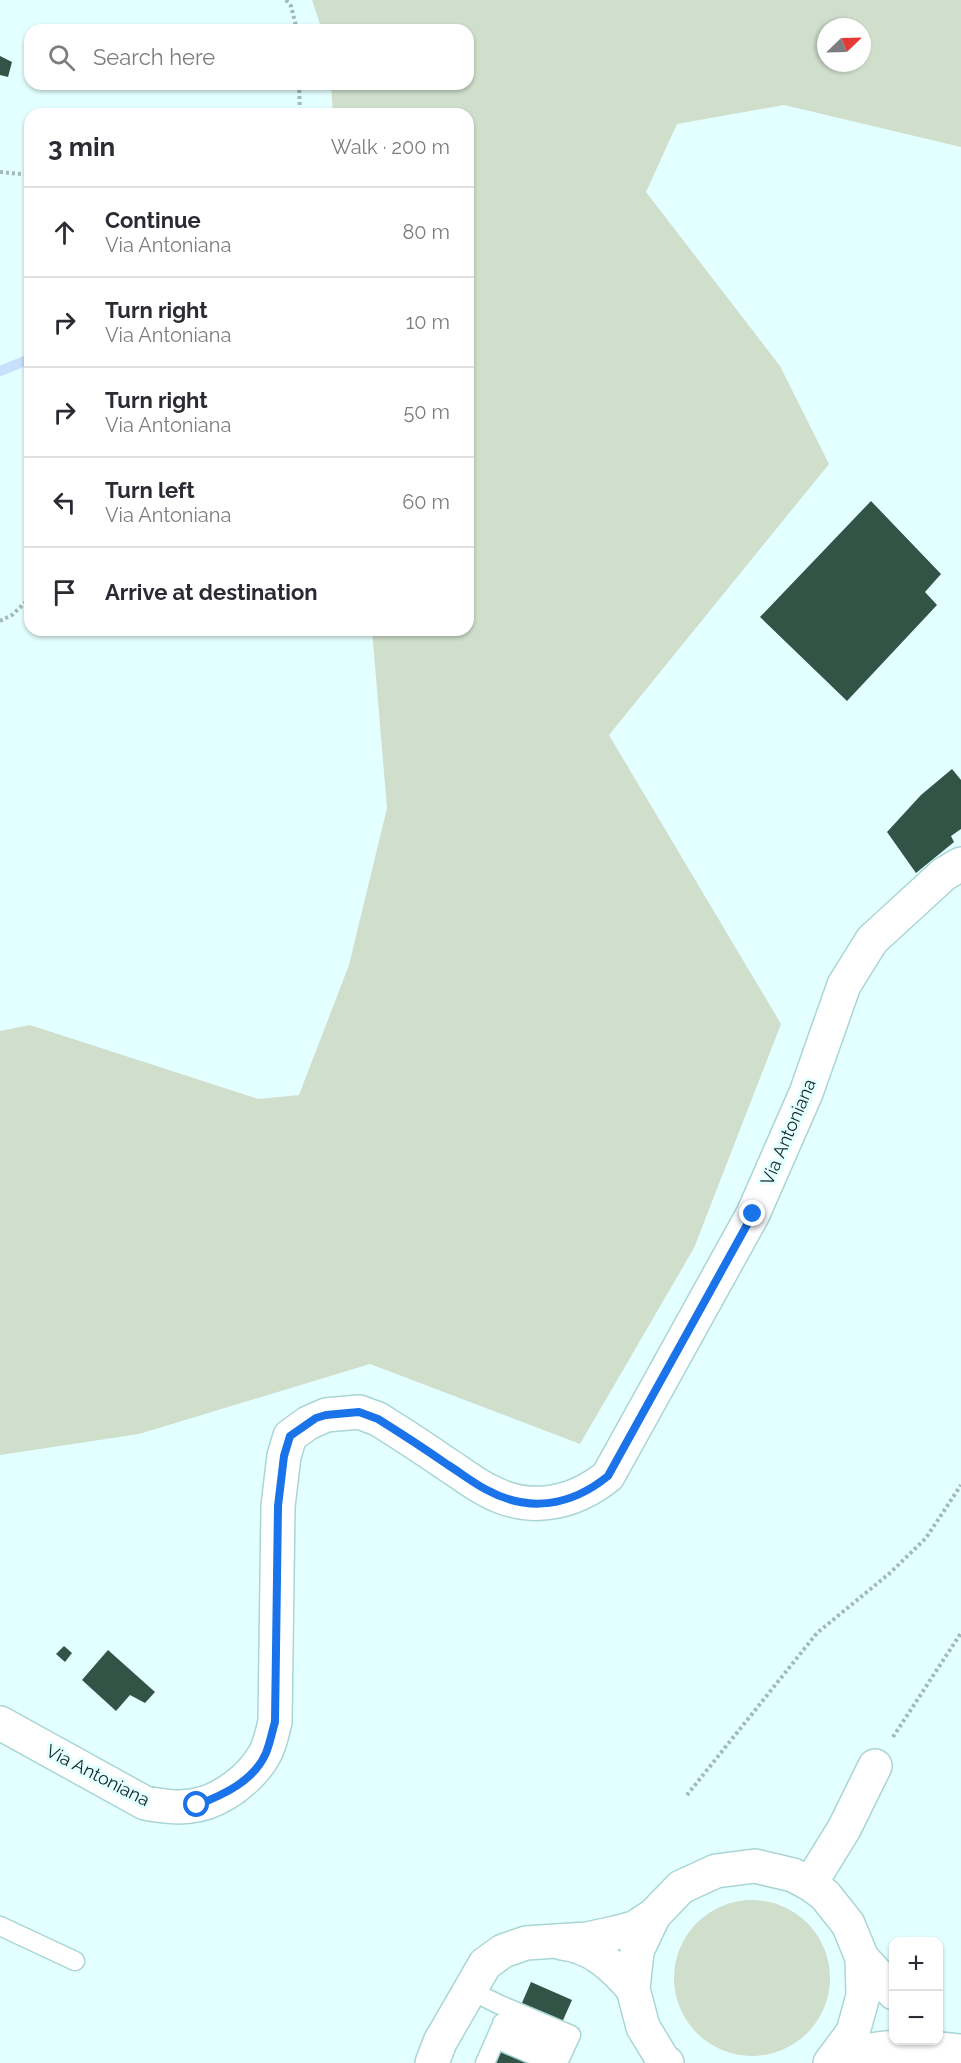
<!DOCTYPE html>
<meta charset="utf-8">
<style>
body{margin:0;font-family:Raleway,sans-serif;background:#f2f2f3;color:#2b2b33}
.controls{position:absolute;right:18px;bottom:18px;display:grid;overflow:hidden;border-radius:12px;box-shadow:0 2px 4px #0004}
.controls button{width:54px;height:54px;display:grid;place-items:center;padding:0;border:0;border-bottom:2px solid #e1e1e2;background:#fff;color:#2b2b33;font:30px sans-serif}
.compass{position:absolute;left:817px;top:18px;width:54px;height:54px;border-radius:50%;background:#fff;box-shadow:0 2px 4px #0004;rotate:67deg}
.stop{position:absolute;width:18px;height:18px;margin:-14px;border:4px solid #1a73e8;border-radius:50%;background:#fff}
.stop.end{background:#1a73e8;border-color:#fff;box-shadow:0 2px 6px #0008}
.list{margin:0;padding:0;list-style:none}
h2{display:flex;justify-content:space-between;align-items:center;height:78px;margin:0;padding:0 24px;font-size:26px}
h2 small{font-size:20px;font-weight:400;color:#7c7c81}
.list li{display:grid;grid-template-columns:39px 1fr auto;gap:18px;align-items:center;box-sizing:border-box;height:90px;padding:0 24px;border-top:2px solid #e1e1e2}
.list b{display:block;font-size:22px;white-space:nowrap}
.list p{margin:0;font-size:20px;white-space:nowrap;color:#7c7c81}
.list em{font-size:20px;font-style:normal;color:#7c7c81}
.icon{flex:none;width:33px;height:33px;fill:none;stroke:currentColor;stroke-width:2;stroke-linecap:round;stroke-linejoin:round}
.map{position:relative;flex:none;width:961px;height:2063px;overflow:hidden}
.search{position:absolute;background:#fff;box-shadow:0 2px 4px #0004;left:24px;top:24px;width:450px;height:66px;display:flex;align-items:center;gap:15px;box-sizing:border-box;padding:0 21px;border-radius:18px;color:#7c7c81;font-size:22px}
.panel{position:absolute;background:#fff;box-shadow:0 2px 4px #0004;left:24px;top:108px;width:450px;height:528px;border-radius:18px}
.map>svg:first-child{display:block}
.green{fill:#cfdfcc;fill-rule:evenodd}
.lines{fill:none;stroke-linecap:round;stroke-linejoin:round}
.stream{stroke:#c8e0fb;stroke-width:10}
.building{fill:#325447}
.lane-casing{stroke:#a9d6d5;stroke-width:21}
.street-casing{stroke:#a9d6d5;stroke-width:36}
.secondary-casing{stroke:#a9d6d5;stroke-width:36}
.path{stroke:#a0b9b9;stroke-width:4;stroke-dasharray:3 3;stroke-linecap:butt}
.lane{stroke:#fff;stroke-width:18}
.street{stroke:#fff;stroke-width:33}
.secondary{stroke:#fff;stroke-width:33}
.route{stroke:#1a73e8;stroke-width:8}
.labels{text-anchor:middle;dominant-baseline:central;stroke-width:6;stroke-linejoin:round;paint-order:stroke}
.street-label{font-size:18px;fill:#142626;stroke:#e4ffff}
</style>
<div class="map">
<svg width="961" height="2063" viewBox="0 0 961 2063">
<rect width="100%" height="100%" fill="#e4ffff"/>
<g class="green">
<path d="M312,0H961V147L784,105L677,124L646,192L780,366L829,464L609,735L781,1024L694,1248L580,1444L370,1364L139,1434L0,1455V1031L30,1025L258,1099L299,1095L349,965L387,808L372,630H468V114H333L331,84H468V30H322ZM826,27H862V63H826Z"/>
<circle cx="752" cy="1978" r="78"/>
</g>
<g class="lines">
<polyline class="stream" points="0,371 30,359"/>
</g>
<g class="building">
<polygon points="0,56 12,62 8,77 0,75"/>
<polygon points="871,501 941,574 925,592 937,605 847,701 760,617"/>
<polygon points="952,769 961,780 961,829 951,836 954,842 916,873 887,832 921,795"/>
<polygon points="64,1646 72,1653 65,1662 56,1654"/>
<polygon points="108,1650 155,1692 145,1703 130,1695 116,1711 82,1680"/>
<polygon points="531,1982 572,2000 544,2063 496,2063"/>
</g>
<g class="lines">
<g class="lane-casing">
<g id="lane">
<polyline points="0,1926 75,1961"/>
<polyline points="470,1990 498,2004 571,2035 558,2063"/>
<polyline points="502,2023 564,2049"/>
<polyline points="496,2039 552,2063"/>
<polyline points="485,2063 500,2029"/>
</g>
</g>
<g class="street-casing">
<g id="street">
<path d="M0,1723L145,1803C162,1806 180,1809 197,1805C222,1800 250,1779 263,1757C270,1747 272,1733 275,1722L278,1506L284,1456L290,1436L308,1423L326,1415L359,1412L378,1419C402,1434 425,1449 448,1465C461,1473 473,1483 487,1490C528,1513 572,1505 608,1476L753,1214L806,1093L844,985L872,940L944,874L961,864"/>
<polyline points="810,1884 844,1829 875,1766"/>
<path d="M562,1943C593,1946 614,1967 633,1989"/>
<polyline points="432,2063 440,2042 485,1964 503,1951 526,1943 587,1939 615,1933 634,1928 654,1915"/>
</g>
</g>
<g class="secondary-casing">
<g id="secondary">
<polyline points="862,1958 894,1993"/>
<path d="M832,2062C879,2042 911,2046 961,2051"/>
<polyline points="667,2063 663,2060 643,2027 633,1989 637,1951 654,1915 681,1887 716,1871 755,1866 793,1875 810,1884 825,1895 848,1924 862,1958 863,1996 853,2032 830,2063"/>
</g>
</g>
<g class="path">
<polyline points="286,0 291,6 297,30"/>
<polyline points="299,84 300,114"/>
<polyline points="0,172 30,175"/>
<polyline points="0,621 12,615 30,598"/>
<polyline points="893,1737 961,1633"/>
<polyline points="687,1795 817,1633 890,1573 926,1538 961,1485"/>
</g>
<use href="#lane" class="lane"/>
<use href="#street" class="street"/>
<use href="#secondary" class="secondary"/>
</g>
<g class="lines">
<path class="route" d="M197,1805C223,1795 254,1781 266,1753C270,1743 272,1732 275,1722L278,1506L284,1456L290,1436L316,1418L326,1415L359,1412L378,1419C402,1434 425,1449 448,1465C461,1473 473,1483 487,1490C529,1513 571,1506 608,1476L753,1214"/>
</g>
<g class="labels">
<g class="street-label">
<text transform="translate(788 1132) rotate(-67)">Via Antoniana</text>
<text transform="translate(98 1775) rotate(27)">Via Antoniana</text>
</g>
</g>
</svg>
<div class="controls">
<button>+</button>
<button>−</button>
</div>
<svg class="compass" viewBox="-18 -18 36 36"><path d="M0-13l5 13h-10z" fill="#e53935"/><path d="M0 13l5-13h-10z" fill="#7c7c81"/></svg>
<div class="stop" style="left:197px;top:1805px"></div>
<div class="stop end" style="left:753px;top:1214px"></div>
<div class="search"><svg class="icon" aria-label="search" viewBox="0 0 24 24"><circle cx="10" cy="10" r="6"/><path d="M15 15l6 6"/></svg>Search here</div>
<section class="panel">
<h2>3 min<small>Walk · 200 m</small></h2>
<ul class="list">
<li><svg class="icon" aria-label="ahead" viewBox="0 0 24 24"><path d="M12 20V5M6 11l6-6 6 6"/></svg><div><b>Continue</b><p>Via Antoniana</p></div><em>80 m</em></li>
<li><svg class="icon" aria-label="right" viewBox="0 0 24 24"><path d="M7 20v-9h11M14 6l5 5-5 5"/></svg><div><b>Turn right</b><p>Via Antoniana</p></div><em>10 m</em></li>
<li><svg class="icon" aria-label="right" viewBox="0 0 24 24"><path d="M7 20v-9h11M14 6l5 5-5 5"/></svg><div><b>Turn right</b><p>Via Antoniana</p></div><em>50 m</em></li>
<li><svg class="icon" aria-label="left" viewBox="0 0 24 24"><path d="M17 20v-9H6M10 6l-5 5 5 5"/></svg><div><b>Turn left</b><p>Via Antoniana</p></div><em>60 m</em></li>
<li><svg class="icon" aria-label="arrive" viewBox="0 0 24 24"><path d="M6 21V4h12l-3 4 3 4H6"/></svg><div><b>Arrive at destination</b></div></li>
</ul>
</section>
</div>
